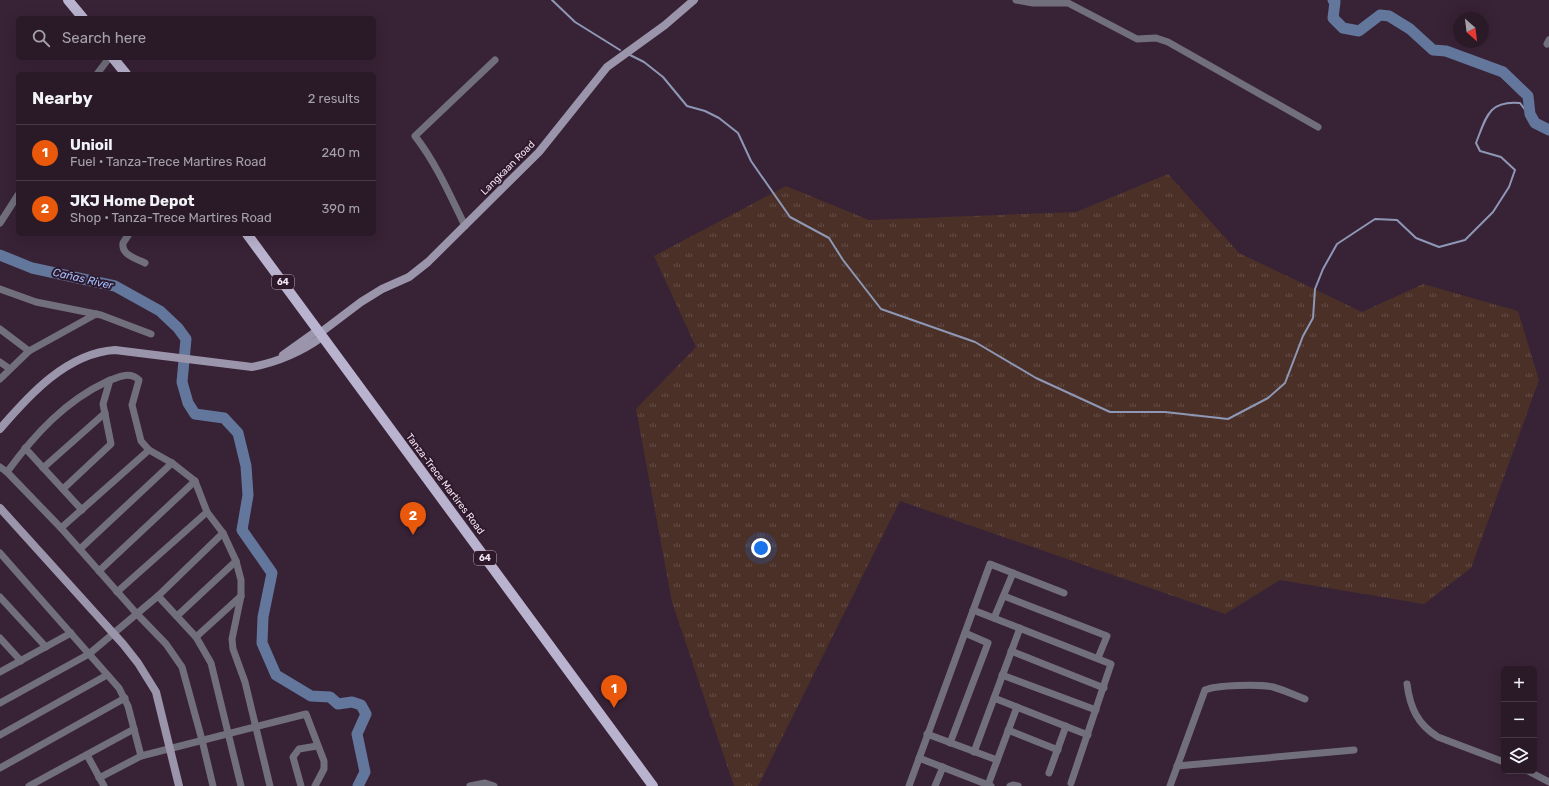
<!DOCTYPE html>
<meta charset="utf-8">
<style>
body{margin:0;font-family:Rubik,sans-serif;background:#322330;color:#f1f3f6}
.controls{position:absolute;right:12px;bottom:12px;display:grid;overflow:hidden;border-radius:6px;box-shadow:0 4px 16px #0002}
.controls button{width:36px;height:36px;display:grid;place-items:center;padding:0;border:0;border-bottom:1px solid #463845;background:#2a1a28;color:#f1f3f6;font:20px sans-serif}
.compass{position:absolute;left:1453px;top:12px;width:36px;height:36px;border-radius:50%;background:#2a1a28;box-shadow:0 4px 16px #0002;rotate:152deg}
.you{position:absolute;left:761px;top:548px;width:14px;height:14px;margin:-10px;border:3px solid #fff;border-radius:50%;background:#1a73e8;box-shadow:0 0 0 6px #1a73e833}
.badge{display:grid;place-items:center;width:26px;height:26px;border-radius:50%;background:#ea580c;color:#fff;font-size:13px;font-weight:700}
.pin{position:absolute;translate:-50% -33px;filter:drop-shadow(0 1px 2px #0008)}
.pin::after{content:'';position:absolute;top:21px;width:14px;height:12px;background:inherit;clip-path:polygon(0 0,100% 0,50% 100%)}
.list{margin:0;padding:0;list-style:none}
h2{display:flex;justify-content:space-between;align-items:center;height:52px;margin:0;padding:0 16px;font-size:17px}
h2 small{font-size:13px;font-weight:400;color:#a5a1a8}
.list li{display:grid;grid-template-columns:26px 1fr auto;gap:12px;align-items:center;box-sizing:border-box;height:56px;padding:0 16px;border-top:1px solid #463845}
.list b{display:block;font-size:15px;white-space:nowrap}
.list p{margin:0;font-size:13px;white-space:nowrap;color:#a5a1a8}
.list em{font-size:13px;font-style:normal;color:#a5a1a8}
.icon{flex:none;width:22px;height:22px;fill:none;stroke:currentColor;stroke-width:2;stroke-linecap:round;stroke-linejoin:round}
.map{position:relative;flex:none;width:1549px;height:786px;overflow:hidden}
.search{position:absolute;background:#2a1a28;box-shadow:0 4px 16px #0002;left:16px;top:16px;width:360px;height:44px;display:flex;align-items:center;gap:10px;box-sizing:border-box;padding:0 14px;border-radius:6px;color:#a5a1a8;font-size:15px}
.panel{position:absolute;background:#2a1a28;box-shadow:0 4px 16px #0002;left:16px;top:72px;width:360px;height:164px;border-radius:6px}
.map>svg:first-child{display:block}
.grass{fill:url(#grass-tufts)}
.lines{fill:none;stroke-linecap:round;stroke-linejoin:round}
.stream{stroke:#8e98b6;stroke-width:2}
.river{stroke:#63779d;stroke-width:11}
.street{stroke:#726f7c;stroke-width:7}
.secondary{stroke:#9b95ab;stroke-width:8}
.primary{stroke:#bab3cf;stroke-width:10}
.labels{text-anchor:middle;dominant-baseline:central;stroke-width:4;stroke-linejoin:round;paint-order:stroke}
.shield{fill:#2e182c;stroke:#b8a7b6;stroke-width:1}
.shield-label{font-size:9px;font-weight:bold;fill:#f3e4f1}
.street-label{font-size:10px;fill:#f3e4f1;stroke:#2e182c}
.water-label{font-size:11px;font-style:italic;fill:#a2c2ff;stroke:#2e182c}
</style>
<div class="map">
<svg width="1549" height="786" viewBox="0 0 1549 786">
<defs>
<pattern id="grass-tufts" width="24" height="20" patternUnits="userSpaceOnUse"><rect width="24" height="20" fill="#4b3028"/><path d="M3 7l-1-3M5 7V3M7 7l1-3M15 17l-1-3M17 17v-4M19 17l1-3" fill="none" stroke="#654e48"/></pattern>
</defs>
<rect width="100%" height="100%" fill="#382236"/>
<polygon class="grass" points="1168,174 1239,253 1362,312 1423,284 1518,311 1539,380 1471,568 1424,604 1280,580 1225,614 900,501 758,786 734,786 672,602 636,409 696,347 654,256 786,186 869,220 1076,212"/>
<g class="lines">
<g class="stream">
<polyline points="552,0 575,22 620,50"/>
<path d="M630,55L644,62L663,77L687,106L705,111L719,118L738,133L751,161L790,217L829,238L843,260L881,309L975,342L1036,378L1110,412H1165L1228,419L1268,398L1285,383L1303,336L1313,318L1315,289L1323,269L1337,244L1375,219L1397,220L1416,238L1439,247L1465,240L1493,212L1509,187L1515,170L1501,157L1480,151L1476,143C1486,118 1488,100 1520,103L1535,123"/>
</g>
<g class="river">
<polyline points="1333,0 1335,2 1333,18 1343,28 1359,31 1380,15 1389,16 1410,29 1433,50 1446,51 1503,72 1528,96 1530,114 1535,123 1549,130"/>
<polyline points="0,255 32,268 115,286 160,311 178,328 186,339 182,382 188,403 195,414 224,418 238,433 246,466 248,495 242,530 272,573 263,617 262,643 276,675 311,696 330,697 338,704 352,702 361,705 366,714 357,734 365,772 358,786"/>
</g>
<g class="street">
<polyline points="1016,0 1033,3 1068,3 1137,39 1156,38 1168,42 1318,127"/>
<polyline points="1547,44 1549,40"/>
<polyline points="97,74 109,58"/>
<polyline points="0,223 18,195"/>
<path d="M465,226C450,195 436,163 415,136L495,60"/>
<path d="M129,234L123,243C121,255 137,259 145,263"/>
<polyline points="0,289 36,302 101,315 151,334"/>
<polyline points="0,329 29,351"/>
<polyline points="0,362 10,369"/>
<polyline points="0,379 29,351 96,314"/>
<polyline points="25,448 82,510"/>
<polyline points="0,467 7,472 61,528 137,614 166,644 182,667 202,740 213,786"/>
<polyline points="43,468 105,413"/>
<path d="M7,472C35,434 65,401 108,381C118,377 130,371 139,380L132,405L141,441L149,450L172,463L195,481L207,512L223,533L236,561L241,580V596L232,639L233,649L245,682L270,786"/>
<polyline points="63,489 111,444 103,404 110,380"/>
<polyline points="61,528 149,450"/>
<polyline points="80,549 172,463"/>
<polyline points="0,553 119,688 128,706 141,756"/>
<polyline points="99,571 195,481"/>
<polyline points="117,592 207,512"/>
<polyline points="158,596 196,637 211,663 241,786"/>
<polyline points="1004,596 1107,636 1098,658"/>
<polyline points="0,597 46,647"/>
<polyline points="973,610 1111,664 1071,783"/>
<polyline points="177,616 236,561"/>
<polyline points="994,618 1013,573"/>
<polyline points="196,637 241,596"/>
<polyline points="0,638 21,661"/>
<polyline points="1011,651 1104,688"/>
<polyline points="0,672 71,633"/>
<polyline points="1002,675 1096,710"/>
<path d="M1407,684C1410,707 1417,724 1438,737L1504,762"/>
<polyline points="994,698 1088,735"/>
<polyline points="0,703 89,654 158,596 223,533"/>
<polyline points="1008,730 1058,750"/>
<polyline points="927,734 997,760"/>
<polyline points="0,735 107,675"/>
<polyline points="950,743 988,643 965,633"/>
<polyline points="974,752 1020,628"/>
<polyline points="87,755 104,786"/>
<polyline points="919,758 991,786"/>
<polyline points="1177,766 1354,750"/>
<polyline points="0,768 125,698"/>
<polyline points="1528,771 1549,782"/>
<polyline points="1049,773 1066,726"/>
<polyline points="99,778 141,756 306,714 324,761 324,769 315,786"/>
<polyline points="988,785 1017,707"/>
<polyline points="29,786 134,729"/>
<polyline points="301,786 293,757 299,749 317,746"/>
<polyline points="470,786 485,783 494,786"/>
<polyline points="909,786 990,564 1064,593"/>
<polyline points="935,786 943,767"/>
<polyline points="1010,786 1013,785 1018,786"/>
<path d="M1170,786L1205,690C1216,685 1260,684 1273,687C1284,690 1294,695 1305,699"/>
</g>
<g class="secondary">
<polyline points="320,333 361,302 382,289 409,277 428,262 539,152 607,67 665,25 694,0"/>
<polyline points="283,355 318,330"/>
<path d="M0,429C29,395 67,353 115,350L252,367C278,362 301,352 322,337"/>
<polyline points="0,508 123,644 138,663 156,692 179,786"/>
</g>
<g class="primary">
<polyline points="68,0 83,18"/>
<polyline points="113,58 126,74"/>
<polyline points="247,234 653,786"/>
</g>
</g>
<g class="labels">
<g class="shield">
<rect x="272" y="275" width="22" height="14" rx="3"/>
<rect x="474" y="551" width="22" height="14" rx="3"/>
</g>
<g class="shield-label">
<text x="283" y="282">64</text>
<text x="485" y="558">64</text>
</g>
<g class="street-label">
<text transform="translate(508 168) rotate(-45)">Langkaan Road</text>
<text transform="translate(445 484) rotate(53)">Tanza-Trece Martires Road</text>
</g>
<g class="water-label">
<text transform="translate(83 279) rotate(13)">Cañas River</text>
</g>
</g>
</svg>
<div class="controls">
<button>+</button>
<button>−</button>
<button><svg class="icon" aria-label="layers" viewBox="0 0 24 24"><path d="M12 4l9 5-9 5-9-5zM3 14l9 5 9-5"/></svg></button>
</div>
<svg class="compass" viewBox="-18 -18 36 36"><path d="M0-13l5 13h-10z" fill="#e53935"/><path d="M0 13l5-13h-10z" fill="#a5a1a8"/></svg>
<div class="you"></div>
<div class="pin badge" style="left:614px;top:708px">1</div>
<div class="pin badge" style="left:413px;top:535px">2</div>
<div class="search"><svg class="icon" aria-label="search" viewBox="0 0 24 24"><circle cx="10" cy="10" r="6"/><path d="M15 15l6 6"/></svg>Search here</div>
<section class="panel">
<h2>Nearby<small>2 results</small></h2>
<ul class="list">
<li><span class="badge">1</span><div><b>Unioil</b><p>Fuel · Tanza-Trece Martires Road</p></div><em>240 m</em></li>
<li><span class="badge">2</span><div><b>JKJ Home Depot</b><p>Shop · Tanza-Trece Martires Road</p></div><em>390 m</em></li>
</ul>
</section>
</div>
